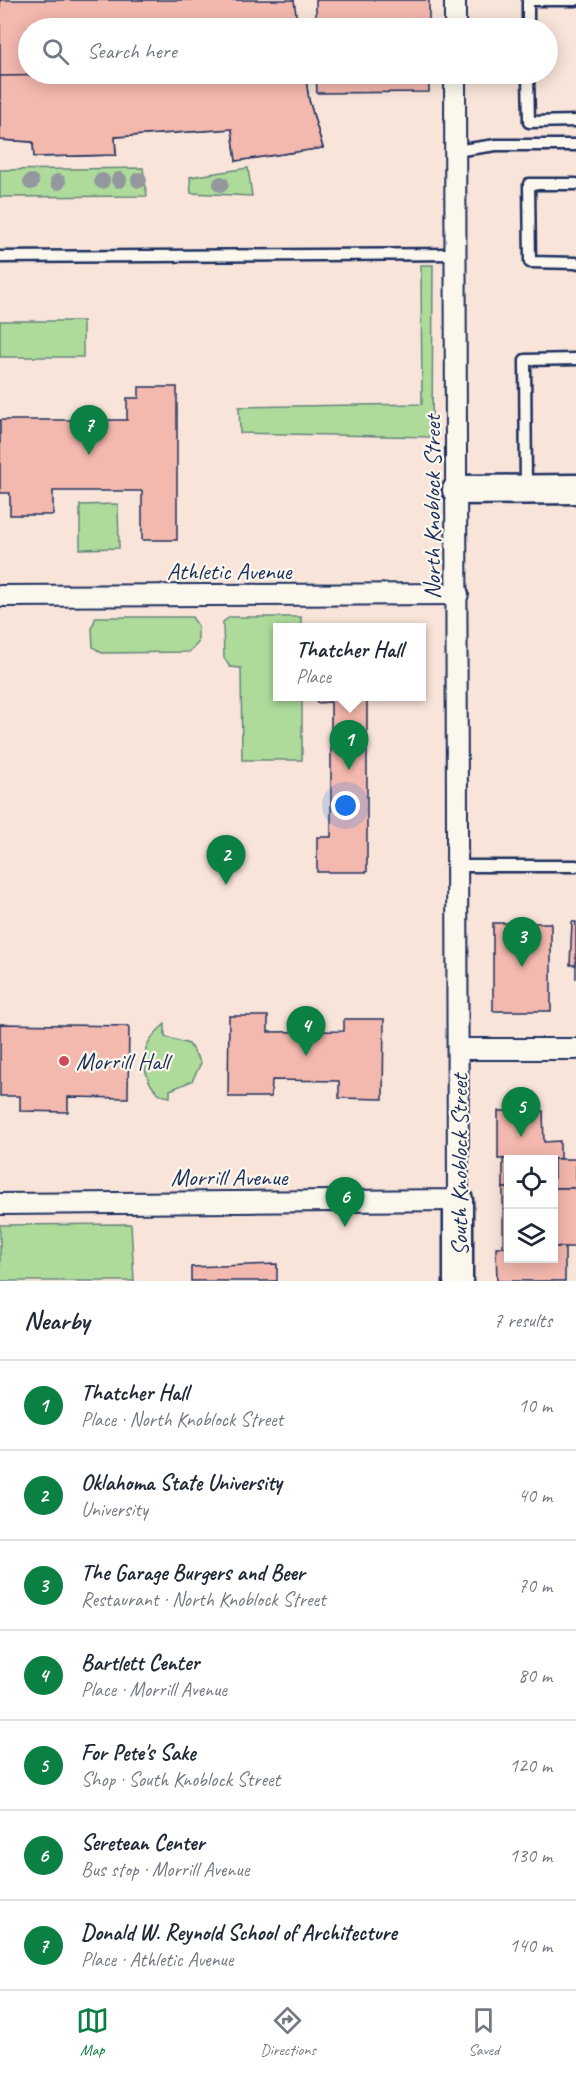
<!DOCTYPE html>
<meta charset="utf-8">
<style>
body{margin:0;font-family:Caveat,sans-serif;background:#f2f2f3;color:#1f2937}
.controls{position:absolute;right:18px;bottom:18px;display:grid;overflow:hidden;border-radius:0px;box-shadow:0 3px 15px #0003}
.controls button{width:54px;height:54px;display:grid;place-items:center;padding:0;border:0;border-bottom:2px solid #e0e1e3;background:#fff;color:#1f2937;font:30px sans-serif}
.you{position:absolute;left:346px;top:806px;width:21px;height:21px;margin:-15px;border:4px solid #fff;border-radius:50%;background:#1a73e8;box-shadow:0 0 0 9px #1a73e833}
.badge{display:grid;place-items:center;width:39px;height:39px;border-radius:50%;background:#0b8043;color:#fff;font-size:20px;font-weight:700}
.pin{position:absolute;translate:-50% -50px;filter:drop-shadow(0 2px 3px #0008)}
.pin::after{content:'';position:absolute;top:32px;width:21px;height:18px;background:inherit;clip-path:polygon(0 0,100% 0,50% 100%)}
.popup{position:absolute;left:273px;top:623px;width:153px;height:78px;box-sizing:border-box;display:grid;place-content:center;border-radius:0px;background:#fff;filter:drop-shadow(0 2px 4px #0005);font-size:20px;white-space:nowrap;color:#747a83}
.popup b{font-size:22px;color:#1f2937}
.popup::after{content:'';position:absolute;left:50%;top:100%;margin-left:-12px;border:12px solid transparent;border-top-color:#fff}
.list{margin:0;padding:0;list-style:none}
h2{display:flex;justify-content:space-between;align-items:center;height:78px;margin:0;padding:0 24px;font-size:26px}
h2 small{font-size:20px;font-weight:400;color:#747a83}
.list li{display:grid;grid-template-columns:39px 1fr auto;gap:18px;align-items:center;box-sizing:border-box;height:90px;padding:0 24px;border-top:2px solid #e0e1e3}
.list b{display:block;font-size:22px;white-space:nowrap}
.list p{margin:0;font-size:20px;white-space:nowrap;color:#747a83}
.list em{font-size:20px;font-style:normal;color:#747a83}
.icon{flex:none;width:33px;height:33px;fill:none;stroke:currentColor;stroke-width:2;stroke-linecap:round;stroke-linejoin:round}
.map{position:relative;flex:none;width:576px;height:1281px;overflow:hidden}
.search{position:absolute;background:#fff;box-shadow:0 3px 15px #0003;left:18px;right:18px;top:18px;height:66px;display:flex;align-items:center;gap:15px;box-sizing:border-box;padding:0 21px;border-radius:33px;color:#747a83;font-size:22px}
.sheet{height:708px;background:#fff}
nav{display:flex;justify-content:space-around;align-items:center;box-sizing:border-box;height:84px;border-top:2px solid #e0e1e3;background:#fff;font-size:16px;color:#747a83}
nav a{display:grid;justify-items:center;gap:3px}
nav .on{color:#0b8043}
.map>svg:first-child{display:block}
.green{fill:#aedb9a;stroke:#64857c;stroke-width:1.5}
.building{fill:#f3b8ae;stroke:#1b2f5e;stroke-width:1.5}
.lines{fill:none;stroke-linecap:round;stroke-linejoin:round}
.lane-casing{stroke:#1b2f5e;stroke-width:15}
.street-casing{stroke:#1b2f5e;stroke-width:24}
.secondary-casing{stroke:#1b2f5e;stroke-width:33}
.lane{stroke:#fbf7ec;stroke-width:10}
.street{stroke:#fbf7ec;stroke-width:20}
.secondary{stroke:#fbf7ec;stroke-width:28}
.tree{fill:#93989e}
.poi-dot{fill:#d1495b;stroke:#fbf7ec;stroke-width:2}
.labels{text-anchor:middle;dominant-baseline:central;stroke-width:4.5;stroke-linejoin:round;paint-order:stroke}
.street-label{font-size:24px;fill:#1b2f5e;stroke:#fbf7ec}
.poi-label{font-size:24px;fill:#1b2f5e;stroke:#fbf7ec;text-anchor:start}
</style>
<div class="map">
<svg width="576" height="1281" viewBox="0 0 576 1281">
<rect width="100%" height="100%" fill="#f9e4d9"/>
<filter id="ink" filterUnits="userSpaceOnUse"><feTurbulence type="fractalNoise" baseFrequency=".0167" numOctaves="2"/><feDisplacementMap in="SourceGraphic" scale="12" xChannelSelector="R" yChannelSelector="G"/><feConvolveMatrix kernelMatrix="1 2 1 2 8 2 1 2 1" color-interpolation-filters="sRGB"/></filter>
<g filter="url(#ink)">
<g class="green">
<polygon points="143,168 147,196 0,197 0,170"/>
<polygon points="248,168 252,196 191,193 190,177"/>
<polygon points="421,265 433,265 432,437 240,433 239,407 422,404"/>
<rect x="0" y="321" width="83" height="36"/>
<polygon points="118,504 119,548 80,549 80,505"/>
<polygon points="96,617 192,617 198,626 198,643 189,652 102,653 93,647 92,627"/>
<polygon points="230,617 301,617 301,627 277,628 277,696 302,697 302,760 242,760 241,668 230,667 224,658 223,622"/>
<path d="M165,1024V1037L189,1044L201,1063L192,1081L170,1090V1097C148,1095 140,1064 147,1046C150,1037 158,1030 165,1024Z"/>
<polygon points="131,1224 134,1281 0,1281 0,1225"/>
</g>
<g class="building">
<polygon points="0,0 294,0 298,28 28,28 28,74 305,74 309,100 323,148 236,161 232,129 115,137 116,155 34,157 33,142 0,140"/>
<rect x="316" y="0" width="113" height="28"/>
<polygon points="132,74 305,74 309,100 323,148 236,161 232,129 115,137 116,155 34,157 33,142 0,140 0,76"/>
<polygon points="316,74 429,74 429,92 317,93"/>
<polygon points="139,387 177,387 177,540 142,540 142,491 53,491 53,515 10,515 10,493 0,493 0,420 127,420 127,398 139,398"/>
<polygon points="317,696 367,696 367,872 317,872 317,837 331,837 331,702 317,703"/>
<polygon points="572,922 576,922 576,979 576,965 570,965"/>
<rect x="493" y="923" width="58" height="88"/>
<polygon points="229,1016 268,1016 268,1032 344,1031 344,1019 384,1019 383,1099 339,1098 339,1081 272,1080 271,1097 228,1097"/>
<polygon points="0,1024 129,1026 128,1098 68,1097 68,1112 20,1111 20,1096 0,1096"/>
<polygon points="498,1111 543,1111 544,1142 560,1141 560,1159 498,1159"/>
<polygon points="503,1159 576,1159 576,1188 554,1188 554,1160 508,1160 508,1188 503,1188"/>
<rect x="503" y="1188" width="5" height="59"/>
<rect x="554" y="1188" width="22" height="59"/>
<polygon points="496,1247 508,1247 508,1258 554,1258 554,1247 565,1247 565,1281 497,1281"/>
<polygon points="277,1264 277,1281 191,1281 191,1267"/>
</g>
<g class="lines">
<g class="lane-casing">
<g id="lane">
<polyline points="528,28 528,0 576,0"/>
<polyline points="528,74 529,122 576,121"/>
<polyline points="455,151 496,145 576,145"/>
<polyline points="576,184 529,184 530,262 576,263"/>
<polyline points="0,257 457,254"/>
<polyline points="526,489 525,360 576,359"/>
<polyline points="459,866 576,866"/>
</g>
</g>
<g class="street-casing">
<g id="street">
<polyline points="455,0 455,28"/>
<polyline points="0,596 458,594"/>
<polyline points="460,1049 576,1049"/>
<polyline points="0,1204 458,1200 455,74"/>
</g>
</g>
<g class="secondary-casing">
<g id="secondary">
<polyline points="457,490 576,489"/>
<polyline points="458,1281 458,1200"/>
</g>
</g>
<use href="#lane" class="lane"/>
<use href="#street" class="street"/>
<use href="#secondary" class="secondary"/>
</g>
<g class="tree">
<circle cx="119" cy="180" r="8"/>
<circle cx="139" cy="180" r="8"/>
<circle cx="102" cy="181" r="8"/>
<circle cx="31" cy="182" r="8"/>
<circle cx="58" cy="182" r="8"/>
<circle cx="221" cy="184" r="8"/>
</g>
</g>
<circle class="poi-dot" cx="64" cy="1061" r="6"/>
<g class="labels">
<g class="street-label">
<text transform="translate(432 507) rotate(-90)">North Knoblock Street</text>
<text x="229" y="571">Athletic Avenue</text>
<text transform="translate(459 1165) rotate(-90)">South Knoblock Street</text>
<text x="229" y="1177">Morrill Avenue</text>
</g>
<g class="poi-label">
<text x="76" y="1061">Morrill Hall</text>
</g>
</g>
</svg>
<div class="controls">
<button><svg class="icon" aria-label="locate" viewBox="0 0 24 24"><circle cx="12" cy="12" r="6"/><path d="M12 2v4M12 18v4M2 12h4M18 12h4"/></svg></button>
<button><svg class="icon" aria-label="layers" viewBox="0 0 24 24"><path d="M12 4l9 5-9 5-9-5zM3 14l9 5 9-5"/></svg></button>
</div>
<div class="you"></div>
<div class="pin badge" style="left:349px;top:770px">1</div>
<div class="popup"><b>Thatcher Hall</b>Place</div>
<div class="pin badge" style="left:226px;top:885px">2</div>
<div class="pin badge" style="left:522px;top:967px">3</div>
<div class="pin badge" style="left:306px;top:1056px">4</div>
<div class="pin badge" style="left:521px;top:1137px">5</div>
<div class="pin badge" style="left:345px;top:1227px">6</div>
<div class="pin badge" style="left:89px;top:455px">7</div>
<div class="search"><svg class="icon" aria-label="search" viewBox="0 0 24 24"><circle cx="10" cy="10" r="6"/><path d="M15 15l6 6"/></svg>Search here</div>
</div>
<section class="sheet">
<h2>Nearby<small>7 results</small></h2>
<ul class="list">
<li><span class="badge">1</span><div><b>Thatcher Hall</b><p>Place · North Knoblock Street</p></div><em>10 m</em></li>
<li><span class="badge">2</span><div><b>Oklahoma State University</b><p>University</p></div><em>40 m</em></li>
<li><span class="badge">3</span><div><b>The Garage Burgers and Beer</b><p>Restaurant · North Knoblock Street</p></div><em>70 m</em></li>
<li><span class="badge">4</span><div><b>Bartlett Center</b><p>Place · Morrill Avenue</p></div><em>80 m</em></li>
<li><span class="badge">5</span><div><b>For Pete's Sake</b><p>Shop · South Knoblock Street</p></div><em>120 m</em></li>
<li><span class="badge">6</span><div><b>Seretean Center</b><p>Bus stop · Morrill Avenue</p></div><em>130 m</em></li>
<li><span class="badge">7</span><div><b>Donald W. Reynold School of Architecture</b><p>Place · Athletic Avenue</p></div><em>140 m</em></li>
</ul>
</section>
<nav>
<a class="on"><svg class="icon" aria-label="map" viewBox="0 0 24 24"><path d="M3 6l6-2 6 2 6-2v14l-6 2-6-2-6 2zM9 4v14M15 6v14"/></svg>Map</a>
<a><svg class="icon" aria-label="directions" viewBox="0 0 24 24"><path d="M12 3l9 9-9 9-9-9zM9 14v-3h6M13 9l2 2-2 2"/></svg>Directions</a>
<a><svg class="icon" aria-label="saved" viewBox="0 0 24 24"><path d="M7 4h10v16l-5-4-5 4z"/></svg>Saved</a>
</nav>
